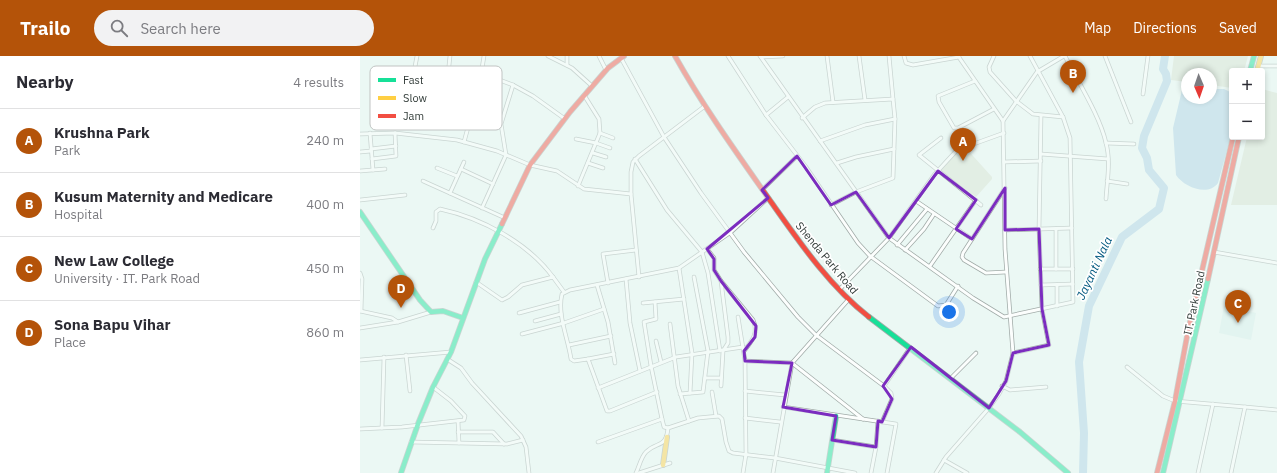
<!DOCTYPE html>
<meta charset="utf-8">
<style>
body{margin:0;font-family:"IBM Plex Sans",sans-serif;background:#f2f2f3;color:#2b2b33}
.controls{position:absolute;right:12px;top:12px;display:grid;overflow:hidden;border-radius:4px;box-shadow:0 2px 6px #0003}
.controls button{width:36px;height:36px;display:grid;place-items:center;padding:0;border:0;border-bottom:1px solid #e1e1e2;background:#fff;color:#2b2b33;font:20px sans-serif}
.compass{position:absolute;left:821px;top:12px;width:36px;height:36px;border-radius:50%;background:#fff;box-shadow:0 2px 6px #0003;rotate:178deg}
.you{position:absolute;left:589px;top:256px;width:14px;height:14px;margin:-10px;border:3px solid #fff;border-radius:50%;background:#1a73e8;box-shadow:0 0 0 6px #1a73e833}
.badge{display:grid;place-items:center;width:26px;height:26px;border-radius:50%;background:#b45309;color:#fff;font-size:13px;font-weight:700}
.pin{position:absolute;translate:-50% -33px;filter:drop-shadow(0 1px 2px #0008)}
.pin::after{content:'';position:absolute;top:21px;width:14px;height:12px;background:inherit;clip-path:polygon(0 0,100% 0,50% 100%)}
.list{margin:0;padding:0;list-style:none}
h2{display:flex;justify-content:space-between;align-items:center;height:52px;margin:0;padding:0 16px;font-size:17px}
h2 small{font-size:13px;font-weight:400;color:#7c7c81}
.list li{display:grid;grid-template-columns:26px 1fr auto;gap:12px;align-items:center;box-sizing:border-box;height:64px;padding:0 16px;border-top:1px solid #e1e1e2}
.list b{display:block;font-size:15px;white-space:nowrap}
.list p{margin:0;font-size:13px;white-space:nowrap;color:#7c7c81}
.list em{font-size:13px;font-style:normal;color:#7c7c81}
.icon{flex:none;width:22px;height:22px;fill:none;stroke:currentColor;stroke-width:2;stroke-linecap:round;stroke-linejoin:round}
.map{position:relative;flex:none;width:917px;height:417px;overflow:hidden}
header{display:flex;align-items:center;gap:24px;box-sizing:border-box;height:56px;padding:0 20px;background:#b45309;color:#fff}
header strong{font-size:19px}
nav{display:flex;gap:22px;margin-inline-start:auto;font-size:14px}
.search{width:280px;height:36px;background:#f2f2f3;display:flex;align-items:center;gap:10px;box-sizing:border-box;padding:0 14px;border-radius:22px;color:#7c7c81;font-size:15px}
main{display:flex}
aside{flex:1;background:#fff}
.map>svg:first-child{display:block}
.built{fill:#d8efea}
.green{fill:#d8e2d0}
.water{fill:#add1e4}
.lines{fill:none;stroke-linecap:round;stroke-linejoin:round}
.river{stroke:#add1e4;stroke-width:8}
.street-casing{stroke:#a1aba8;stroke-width:4.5}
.fast-casing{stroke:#a1aba8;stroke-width:6}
.slow-casing{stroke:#a1aba8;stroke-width:6}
.jam-casing{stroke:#a1aba8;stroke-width:6}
.street{stroke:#fcfefd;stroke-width:3}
.fast{stroke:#16e098;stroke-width:4.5}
.slow{stroke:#ffcf43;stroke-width:4.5}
.jam{stroke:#f24e42;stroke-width:4.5}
.marked{fill:none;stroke:#7b2cbf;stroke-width:3;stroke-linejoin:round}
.labels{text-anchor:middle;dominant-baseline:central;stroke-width:3.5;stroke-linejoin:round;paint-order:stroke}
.street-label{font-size:11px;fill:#313b38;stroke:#fff}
.water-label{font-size:12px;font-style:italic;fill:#045a80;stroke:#fff}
.key{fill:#fff;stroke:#c1c4c3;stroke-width:1}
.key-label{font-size:11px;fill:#313b38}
</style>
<header>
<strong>Trailo</strong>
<div class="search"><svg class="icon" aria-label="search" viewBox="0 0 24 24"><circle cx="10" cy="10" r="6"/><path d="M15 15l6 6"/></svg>Search here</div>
<nav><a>Map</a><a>Directions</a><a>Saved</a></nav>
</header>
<main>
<aside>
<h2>Nearby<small>4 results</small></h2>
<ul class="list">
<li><span class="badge">A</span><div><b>Krushna Park</b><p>Park</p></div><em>240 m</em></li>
<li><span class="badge">B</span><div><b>Kusum Maternity and Medicare</b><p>Hospital</p></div><em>400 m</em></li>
<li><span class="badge">C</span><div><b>New Law College</b><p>University · IT. Park Road</p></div><em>450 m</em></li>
<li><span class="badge">D</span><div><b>Sona Bapu Vihar</b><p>Place</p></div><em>860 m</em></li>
</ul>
</aside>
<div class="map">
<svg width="917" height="417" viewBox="0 0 917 417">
<rect width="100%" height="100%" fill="#ebf8f4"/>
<polygon class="built" points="864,250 896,257 891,284 859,277"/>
<g class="green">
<polygon points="814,0 888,0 884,15 872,15 872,32 851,29 851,18 827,18 827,26 811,24"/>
<polygon points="902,33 917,37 917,149 871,149 887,81 902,81"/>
<polygon points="605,91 632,121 632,123 616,141 580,116 597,94"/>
</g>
<path class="water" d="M851,33H864L872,37V76L858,127C848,141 824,131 816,119L813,72L822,34H827V42H851Z"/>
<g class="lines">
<polyline class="river" points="723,417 724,377 719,306 729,250 762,181 799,153 804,132 789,114 787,102 782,92 784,80 807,25 806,18 803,13 805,0"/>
<g class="street-casing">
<g id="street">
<polyline points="57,0 54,16 56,37 85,47 114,51"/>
<polyline points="188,0 212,12 232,30"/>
<polyline points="239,0 246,14"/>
<polyline points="368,0 406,59 446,111 498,187 510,200 578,250 586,249 598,230"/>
<polyline points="400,0 529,182 613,242 644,261 713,246 710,82 703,61 670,0"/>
<polyline points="467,0 473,46"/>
<polyline points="499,0 505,44"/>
<polyline points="529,0 533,43"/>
<polyline points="544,0 546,7 553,9 599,1"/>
<polyline points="634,0 629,11 630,16 656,45 673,58 703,61"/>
<path d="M705,0C718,26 740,60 746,87C751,105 747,125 746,143"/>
<polyline points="745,0 771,66"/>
<polyline points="401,1 423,0"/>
<polyline points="261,2 304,81 341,137 384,196 438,261 456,279 524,330 531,337 532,343 522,366"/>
<polyline points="207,9 207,0"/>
<polyline points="898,10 917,10"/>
<polyline points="121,17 153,29 173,40 205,63"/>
<polyline points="615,25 578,40 579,46 594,72 598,72 634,53"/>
<polyline points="783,38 788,0"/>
<polyline points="85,47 90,0"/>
<polyline points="406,59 428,41"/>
<polyline points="442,62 455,51 465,47 533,43 535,63 533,122 496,136 471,149"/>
<polyline points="643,65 677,16 704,0"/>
<polyline points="10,77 13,114"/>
<polyline points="240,77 253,82"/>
<polyline points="0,78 35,77 97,84 137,95 170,109 197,115 224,133 271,138"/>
<polyline points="581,82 559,99 621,149"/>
<polyline points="216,83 236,87 250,92"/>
<polyline points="460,85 505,69 535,63"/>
<polyline points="104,86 119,31 124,0"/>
<polyline points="746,87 774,88"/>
<polyline points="11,93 36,90"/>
<polyline points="0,96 11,95"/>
<polyline points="233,97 246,101"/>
<polyline points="681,98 748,103"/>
<polyline points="12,103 36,100 35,77"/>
<polyline points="275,103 307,154 342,196 348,217 360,295"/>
<polyline points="644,106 681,105"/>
<polyline points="228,107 243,112"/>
<polyline points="477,107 496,101 534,93"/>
<polyline points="77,112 97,120"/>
<polyline points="101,113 133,128"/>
<polyline points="0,115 25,113"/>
<polyline points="63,125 145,162"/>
<polyline points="747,125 767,128"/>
<polyline points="218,130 240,77 239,63 224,39"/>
<polyline points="645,132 603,197 602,201 604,204 626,217 646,216"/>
<polyline points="402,134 437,100"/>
<polyline points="90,137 104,106"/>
<polyline points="0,144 45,139"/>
<polyline points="556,145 612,183"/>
<polyline points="122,152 146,99 141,68 153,29"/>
<path d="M73,172L76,165V156L80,153C122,162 168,187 193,221"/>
<polyline points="696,173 696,213"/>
<polyline points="645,174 712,172"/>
<polyline points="537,189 567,153"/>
<polyline points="347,193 354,202 354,214 361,225 368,281 368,287 363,295 361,330"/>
<polyline points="545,194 564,173 574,158"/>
<polyline points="854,196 917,207"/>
<polyline points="570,210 616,144"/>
<polyline points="319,212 332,297 330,337"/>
<polyline points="680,213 713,213"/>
<polyline points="0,217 2,223 1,255"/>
<polyline points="279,221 271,138 271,116 273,106 279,100 345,50"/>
<polyline points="266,223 270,267 280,315"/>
<path d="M361,225L393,264C399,277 392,285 384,295"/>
<polyline points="116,226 142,244 148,241 162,229 193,221 204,236"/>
<polyline points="248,227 243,198 276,194"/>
<polyline points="237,229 248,266 255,307"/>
<polyline points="681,229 713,228"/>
<polyline points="697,229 697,250"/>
<polyline points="479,234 529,182 574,119 597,94 644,77"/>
<polyline points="295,246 296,263 284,266 291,310 302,363"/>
<polyline points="283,247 324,243"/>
<polyline points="0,255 32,262 38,266"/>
<polyline points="159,257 200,246"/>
<polyline points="378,261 385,305 386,398 383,417"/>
<polyline points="175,265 201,258"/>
<polyline points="310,268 318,330 329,365"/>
<polyline points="0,272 38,266 71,256"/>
<polyline points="162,278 204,267 244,253"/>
<polyline points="296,285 301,306"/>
<polyline points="209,289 251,280"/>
<polyline points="653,297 689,289 682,253 679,173 681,60"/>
<polyline points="46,299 50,335"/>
<polyline points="87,303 101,312 112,327 161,380 166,391 169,417"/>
<polyline points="228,303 254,298"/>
<polyline points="0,304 91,296"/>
<polyline points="385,305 432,307 503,363"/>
<polyline points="767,311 803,340 815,345 885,351 871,417"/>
<polyline points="345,322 361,322"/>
<polyline points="591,322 616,297"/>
<polyline points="524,330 550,292"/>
<polyline points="642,330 650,334 686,331"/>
<polyline points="238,332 316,301 383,291"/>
<polyline points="385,335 425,339"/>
<path d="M297,336L250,355H247L228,303L214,305L211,303C208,282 197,259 202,238L210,234L319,212L371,176L408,142"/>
<polyline points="352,336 356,360"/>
<polyline points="320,338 343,336 348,295 334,221"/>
<polyline points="423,351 536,368 527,417"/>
<polyline points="885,351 917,354"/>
<polyline points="385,362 420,366"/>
<polyline points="22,372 24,301"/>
<polyline points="0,373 42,371 104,364 105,360 91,345 73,331"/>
<polyline points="98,376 133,376 144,388"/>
<polyline points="472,384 516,391"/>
<polyline points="51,386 99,387 98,365"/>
<polyline points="238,386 302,363 304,371 308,372 338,362 359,360 362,363 366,386 369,395 373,397 415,402 495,417"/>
<polyline points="99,387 147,388 163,384"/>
<polyline points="584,404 607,417"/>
<path d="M276,417C279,411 281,401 286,396C297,385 306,393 308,372"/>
<polyline points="279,417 310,407"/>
<polyline points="413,417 432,307 489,243"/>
<polyline points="511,417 516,391 518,365"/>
<polyline points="576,417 586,401 629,352 639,338 646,325 653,297 645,193 643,65 598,0"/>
<polyline points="838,417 853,348"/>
</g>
</g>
<g class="fast-casing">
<g id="fast">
<polyline points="890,15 894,0"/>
<polyline points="0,156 60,244 71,256 83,255 103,262"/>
<polyline points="509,261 660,376 708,417"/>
<polyline points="41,417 58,368 73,331 91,296 125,203 142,168"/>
<polyline points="467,417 476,360"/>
<polyline points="803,417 848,223"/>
</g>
</g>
<g class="slow-casing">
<g id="slow">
<polyline points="897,15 901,0"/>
<polyline points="303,409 307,381"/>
</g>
</g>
<g class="jam-casing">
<g id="jam">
<path d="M315,0C343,50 376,96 409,143C438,184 469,230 509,261"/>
<polyline points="142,168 170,109 210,56 248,12 264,0"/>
<polyline points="848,223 879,81"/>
<polyline points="797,417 815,345 828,275 873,81"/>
</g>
</g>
<use href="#street" class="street"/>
<use href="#fast" class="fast"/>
<use href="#slow" class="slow"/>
<use href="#jam" class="jam"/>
</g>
<path d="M0 0H917V417H0ZM437,100L471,149L496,136L529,182L578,115L616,144L596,173L612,183L645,132V174L679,173L682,253L689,289L653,297L646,325L629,352L551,291L523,330L532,343L522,366L518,365L516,391L472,384L476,360L423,351L432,307L385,305L384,295L395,281L396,270L361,225L354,214V203L347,193L408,142L402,134Z" fill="#ebf8f4" fill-opacity=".55" fill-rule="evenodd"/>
<path class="marked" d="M437,100L471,149L496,136L529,182L578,115L616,144L596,173L612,183L645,132V174L679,173L682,253L689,289L653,297L646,325L629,352L551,291L523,330L532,343L522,366L518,365L516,391L472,384L476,360L423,351L432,307L385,305L384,295L395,281L396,270L361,225L354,214V203L347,193L408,142L402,134Z"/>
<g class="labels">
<g class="street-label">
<text transform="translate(467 202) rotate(50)">Shenda Park Road</text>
<text transform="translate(834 247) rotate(-78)">IT. Park Road</text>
</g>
<g class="water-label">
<text transform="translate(734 212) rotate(-65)">Jayanti Nala</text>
</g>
</g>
<rect x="10" y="10" width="132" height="64" rx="6" class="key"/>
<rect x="18" y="22" width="18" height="4" fill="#16e098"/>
<rect x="18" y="40" width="18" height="4" fill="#ffcf43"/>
<rect x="18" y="58" width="18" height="4" fill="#f24e42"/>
<g class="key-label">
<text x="43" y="28">Fast</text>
<text x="43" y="46">Slow</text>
<text x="43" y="64">Jam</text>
</g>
</svg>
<div class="controls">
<button>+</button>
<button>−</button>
</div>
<svg class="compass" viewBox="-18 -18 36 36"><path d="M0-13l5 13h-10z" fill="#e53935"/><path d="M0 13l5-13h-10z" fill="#7c7c81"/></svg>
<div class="you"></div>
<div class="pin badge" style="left:603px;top:105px">A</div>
<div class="pin badge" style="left:713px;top:37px">B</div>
<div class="pin badge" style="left:878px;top:267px">C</div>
<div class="pin badge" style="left:41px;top:252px">D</div>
</div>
</main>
